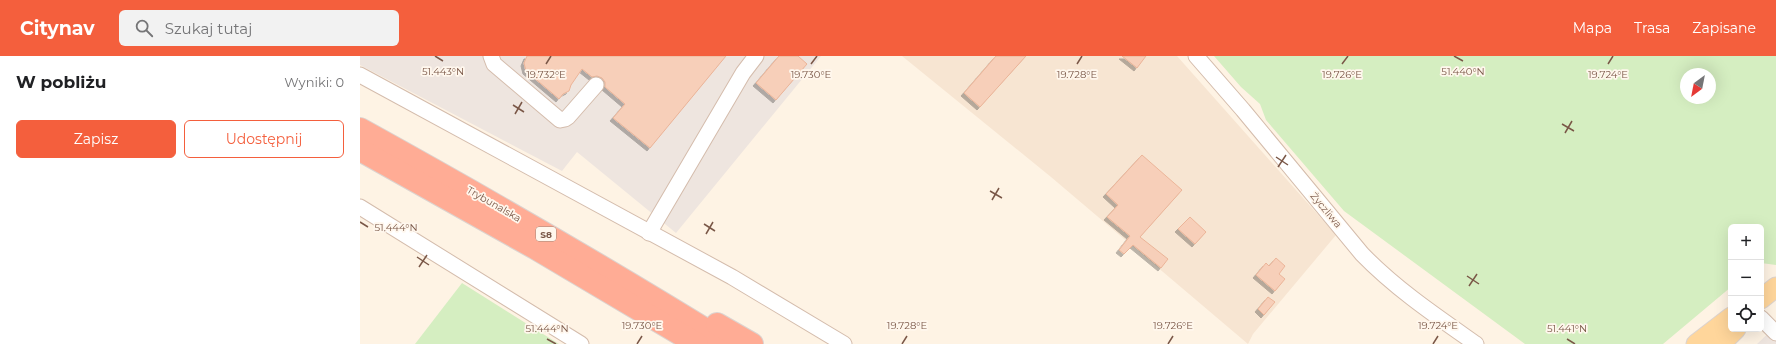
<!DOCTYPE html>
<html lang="pl">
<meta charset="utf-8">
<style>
body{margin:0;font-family:Montserrat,sans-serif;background:#f2f2f2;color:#202124}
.controls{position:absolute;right:12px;bottom:12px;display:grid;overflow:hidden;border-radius:6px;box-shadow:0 4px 16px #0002}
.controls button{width:36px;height:36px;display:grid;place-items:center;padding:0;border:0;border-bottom:1px solid #e0e0e0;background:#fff;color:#202124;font:20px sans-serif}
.compass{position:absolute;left:1320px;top:12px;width:36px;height:36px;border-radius:50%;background:#fff;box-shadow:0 4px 16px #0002;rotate:212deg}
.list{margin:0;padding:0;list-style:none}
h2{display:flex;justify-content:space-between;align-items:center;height:52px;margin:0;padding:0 16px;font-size:17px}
h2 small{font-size:13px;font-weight:400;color:#757577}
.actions{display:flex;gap:8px;padding:12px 16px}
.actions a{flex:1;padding:9px 0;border:1px solid #f45f3d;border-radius:6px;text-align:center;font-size:14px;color:#f45f3d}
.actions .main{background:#f45f3d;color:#fff}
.icon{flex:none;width:22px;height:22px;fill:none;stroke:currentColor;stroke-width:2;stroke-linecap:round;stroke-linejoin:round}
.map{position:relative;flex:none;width:1416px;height:288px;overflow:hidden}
header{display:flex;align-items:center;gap:24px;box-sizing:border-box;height:56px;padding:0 20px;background:#f45f3d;color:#fff}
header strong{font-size:19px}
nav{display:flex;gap:22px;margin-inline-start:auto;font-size:14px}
.search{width:280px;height:36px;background:#f2f2f2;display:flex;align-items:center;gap:10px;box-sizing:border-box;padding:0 14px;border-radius:6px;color:#757577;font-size:15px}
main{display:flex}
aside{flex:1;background:#fff}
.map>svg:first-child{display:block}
.residential{fill:#f7e5d2}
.industrial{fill:#eee5df}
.green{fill:#d5eec1;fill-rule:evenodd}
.building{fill:#f7cfb9;stroke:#ebb498;filter:url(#shadow)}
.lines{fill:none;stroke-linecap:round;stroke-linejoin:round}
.minor-casing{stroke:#d4bcac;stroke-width:17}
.major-casing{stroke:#dcd3cf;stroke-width:21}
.highway-casing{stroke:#dcd3cf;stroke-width:24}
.minor{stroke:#fff;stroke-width:15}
.major{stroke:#ffd69b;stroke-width:19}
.highway{stroke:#ffac95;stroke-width:22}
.ticks{fill:none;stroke:#7a5747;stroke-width:1.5}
.labels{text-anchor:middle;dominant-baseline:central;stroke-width:3.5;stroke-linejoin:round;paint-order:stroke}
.shield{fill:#fff7ed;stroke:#a28779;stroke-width:1}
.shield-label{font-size:9px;font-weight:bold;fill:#7a5747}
.street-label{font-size:10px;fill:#7a5747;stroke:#fff7ed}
.ticks-label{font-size:10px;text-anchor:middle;fill:#7a5747;stroke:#fff7ed;stroke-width:3.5;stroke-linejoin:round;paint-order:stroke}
</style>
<header>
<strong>Citynav</strong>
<div class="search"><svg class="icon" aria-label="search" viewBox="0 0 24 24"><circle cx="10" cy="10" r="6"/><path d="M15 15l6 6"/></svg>Szukaj tutaj</div>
<nav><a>Mapa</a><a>Trasa</a><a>Zapisane</a></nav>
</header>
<main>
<aside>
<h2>W pobliżu<small>Wyniki: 0</small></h2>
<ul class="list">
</ul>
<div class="actions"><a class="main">Zapisz</a><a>Udostępnij</a></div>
</aside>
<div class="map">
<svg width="1416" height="288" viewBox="0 0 1416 288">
<defs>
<filter id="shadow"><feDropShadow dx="-3" dy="3" stdDeviation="0" flood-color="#0004"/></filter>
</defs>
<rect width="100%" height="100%" fill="#fef3e4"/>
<polygon class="residential" points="542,0 817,0 976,179 893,278 888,288 691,121"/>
<g class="industrial">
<polygon points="0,0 461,0 316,177 217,96 202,115 0,9"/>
<polygon points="1416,270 1416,288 1397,288"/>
</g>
<g class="green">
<path d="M854,0H1416V209L1401,207V171H1371V231L1303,288H1165L984,155L906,64L900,48L881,31ZM1326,18H1350V42H1326Z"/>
<polygon points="102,227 199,288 55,288"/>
</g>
<g class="building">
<polygon points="167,0 366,0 290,92 253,62 265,48 245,31 245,26 242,22 237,20 232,21 222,13 211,29 209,35 203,38 199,43 166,15 164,7"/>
<polygon points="419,0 438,0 447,8 416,44 396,27"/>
<polygon points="636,0 666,0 620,51 604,37"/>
<polygon points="762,0 786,0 777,12"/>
<polygon points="782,99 822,134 780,181 808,203 801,212 773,189 764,198 759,194 770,180 747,161 758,149 746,138"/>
<polygon points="830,161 846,176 835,188 818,173"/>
<polygon points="916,202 925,210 919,218 925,223 915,235 896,219 906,207 909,210"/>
<polygon points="908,241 915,246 904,259 898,253"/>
</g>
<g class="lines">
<g class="minor-casing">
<g id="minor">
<polyline points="131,0 134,8 200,64 205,63 208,61 236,29"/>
<path d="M836,0L883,54L1002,198C1036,233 1076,260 1116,288"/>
<polyline points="0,19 372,221 484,288"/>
<polyline points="0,151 221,288"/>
<polyline points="289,177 383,17 396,0"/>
<polyline points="1401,262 1416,277"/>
</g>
</g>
<g class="major-casing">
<g id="major">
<polyline points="1401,243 1416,231"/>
<polyline points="1336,288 1371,261"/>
<polyline points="1361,288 1376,273"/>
</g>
</g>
<g class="highway-casing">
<g id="highway">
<path d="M0,73C125,142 248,213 369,288"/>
<polyline points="0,94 175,192 337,288"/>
<polyline points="357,268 392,288"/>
</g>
</g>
<use href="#minor" class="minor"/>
<use href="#major" class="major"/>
<use href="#highway" class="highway"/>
</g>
<path class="ticks" d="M75,0L83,5M1094,0L1103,5M186,8L191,0M451,8L457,0M717,8L722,0M982,8L988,0M1248,8L1253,0M153,49L164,56M155,58L162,46M1202,68L1214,75M1205,77L1212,65M916,101L928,109M918,111L926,99M630,135L642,142M632,144L639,132M0,166L8,171M344,168L355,175M346,178L353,166M57,201L69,209M59,211L67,199M1107,220L1119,228M1109,230L1117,218M187,283L196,288M1207,283L1215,288M277,288L282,280M542,288L547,280M808,288L813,280M1073,288L1078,280"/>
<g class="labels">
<rect class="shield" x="176" y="171" width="20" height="14" rx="3"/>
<g class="shield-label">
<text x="186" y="178">S8</text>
</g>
<g class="street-label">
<text transform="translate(134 148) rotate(30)">Trybunalska</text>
<text transform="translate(966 154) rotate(50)">Życzliwa</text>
</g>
</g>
<g class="ticks-label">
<text x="83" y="19">51.443°N</text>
<text x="1103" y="19">51.440°N</text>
<text x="186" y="22">19.732°E</text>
<text x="451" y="22">19.730°E</text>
<text x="717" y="22">19.728°E</text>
<text x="982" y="22">19.726°E</text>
<text x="1248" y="22">19.724°E</text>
<text x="36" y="175">51.444°N</text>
<text x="282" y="273">19.730°E</text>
<text x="547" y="273">19.728°E</text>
<text x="813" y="273">19.726°E</text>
<text x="1078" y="273">19.724°E</text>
<text x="187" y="276">51.444°N</text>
<text x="1207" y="276">51.441°N</text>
</g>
</svg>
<div class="controls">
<button>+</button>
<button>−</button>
<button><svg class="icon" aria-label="locate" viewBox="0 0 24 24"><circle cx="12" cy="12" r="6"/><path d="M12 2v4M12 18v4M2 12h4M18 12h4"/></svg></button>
</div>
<svg class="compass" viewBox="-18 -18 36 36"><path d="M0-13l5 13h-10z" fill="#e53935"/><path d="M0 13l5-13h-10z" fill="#757577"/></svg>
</div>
</main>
